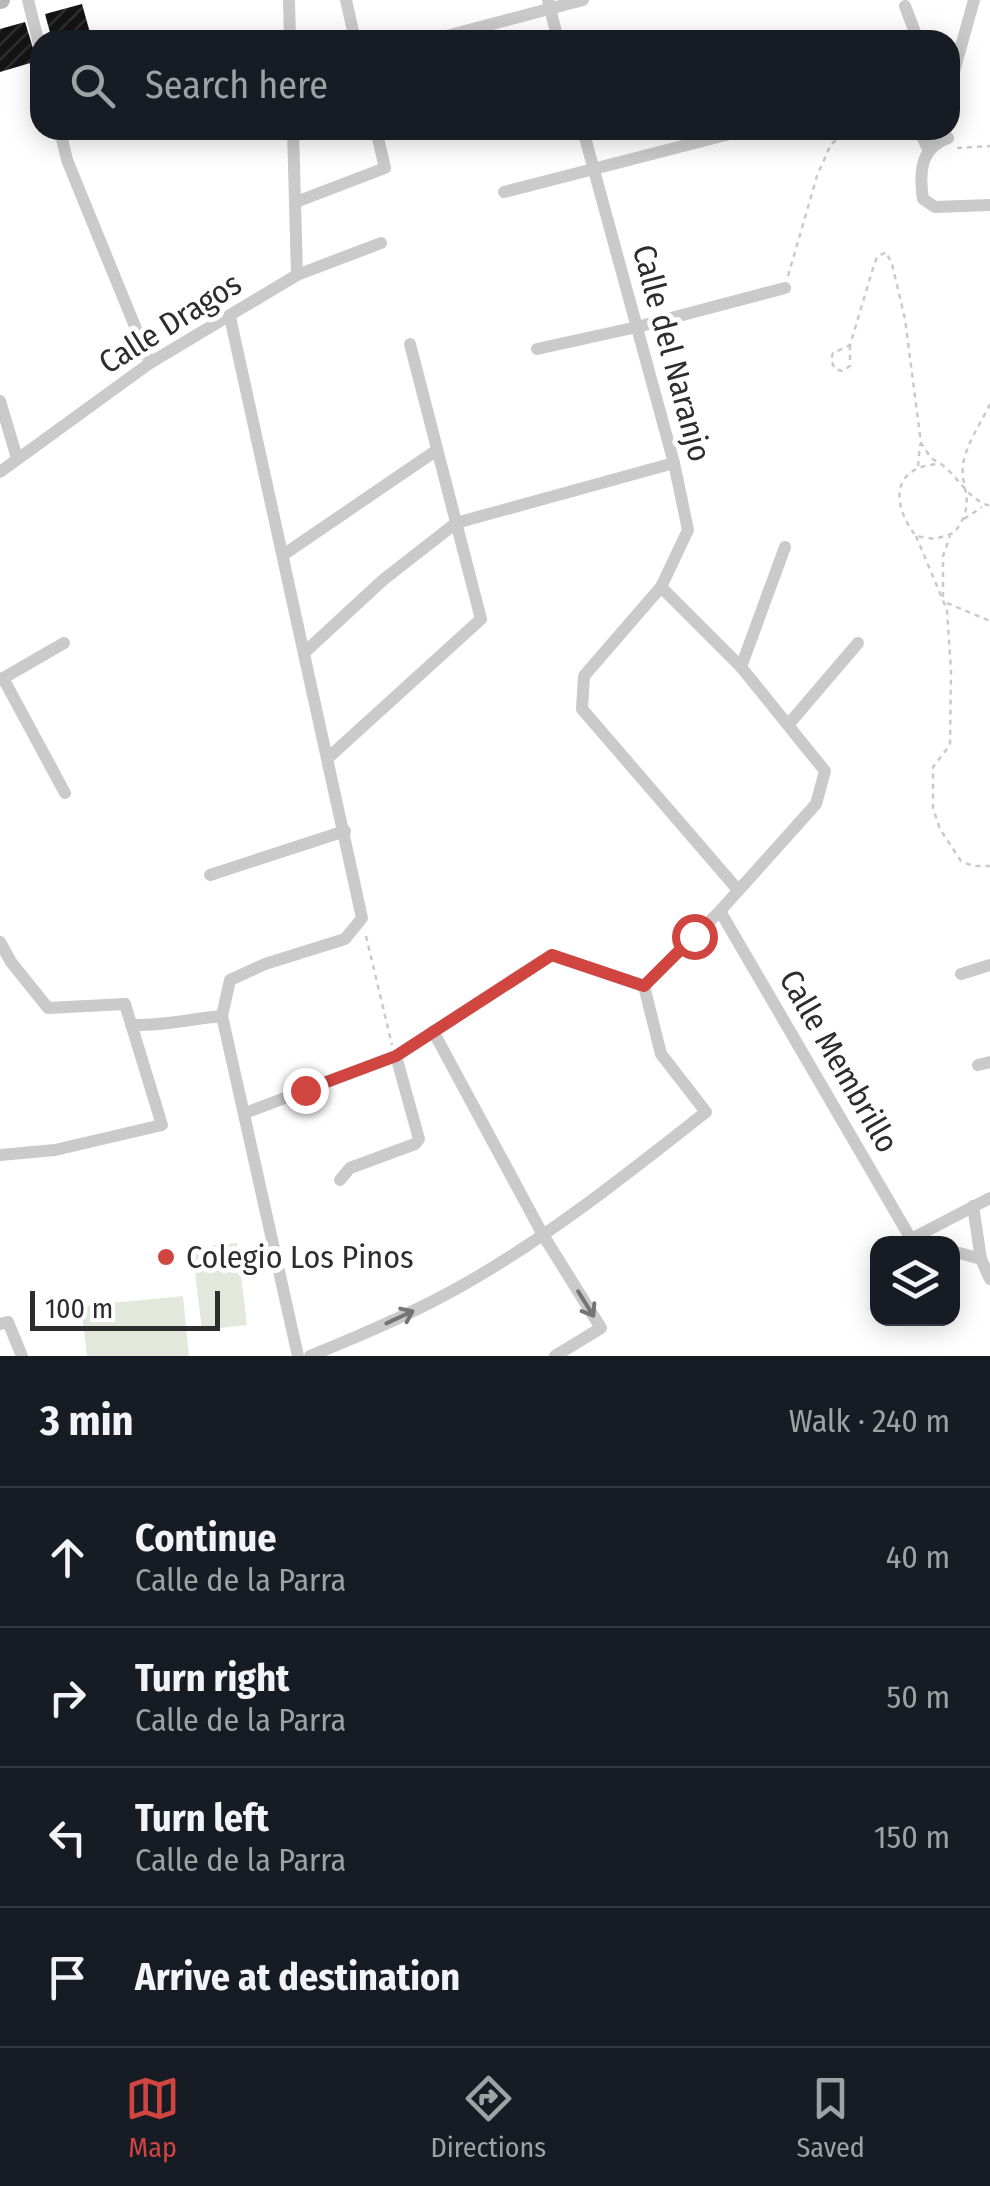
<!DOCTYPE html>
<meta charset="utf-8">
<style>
body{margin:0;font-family:"Fira Sans Condensed",sans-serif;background:#242831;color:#f1f3f6}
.controls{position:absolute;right:30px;bottom:30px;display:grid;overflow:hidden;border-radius:20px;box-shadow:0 5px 25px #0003}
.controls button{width:90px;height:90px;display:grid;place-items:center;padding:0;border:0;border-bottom:2px solid #363941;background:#171b24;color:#f1f3f6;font:50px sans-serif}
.scale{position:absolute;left:30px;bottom:25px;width:190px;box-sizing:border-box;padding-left:10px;border:5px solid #2d2d2d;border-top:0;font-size:28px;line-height:35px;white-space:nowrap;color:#2d2d2d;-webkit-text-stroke:8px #fff;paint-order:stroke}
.stop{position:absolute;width:30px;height:30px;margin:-22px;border:8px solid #d14541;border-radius:50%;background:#fff}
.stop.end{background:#d14541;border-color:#fff;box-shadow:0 2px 10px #0008}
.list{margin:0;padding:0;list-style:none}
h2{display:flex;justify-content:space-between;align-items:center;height:130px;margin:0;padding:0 40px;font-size:42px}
h2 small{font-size:32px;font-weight:400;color:#9ea1a6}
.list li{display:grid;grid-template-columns:65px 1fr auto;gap:30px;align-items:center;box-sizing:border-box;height:140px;padding:0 40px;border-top:2px solid #363941}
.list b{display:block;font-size:38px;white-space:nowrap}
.list p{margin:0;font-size:32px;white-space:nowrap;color:#9ea1a6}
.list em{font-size:32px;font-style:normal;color:#9ea1a6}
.icon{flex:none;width:55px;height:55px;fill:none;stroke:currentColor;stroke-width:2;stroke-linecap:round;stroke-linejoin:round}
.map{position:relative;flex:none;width:990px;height:1356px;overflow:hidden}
.search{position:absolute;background:#171b24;box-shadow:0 5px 25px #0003;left:30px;right:30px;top:30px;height:110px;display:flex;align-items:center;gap:25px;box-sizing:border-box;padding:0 35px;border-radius:30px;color:#9ea1a6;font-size:38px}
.sheet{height:690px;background:#171b24}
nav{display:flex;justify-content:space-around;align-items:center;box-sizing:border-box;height:140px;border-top:2px solid #363941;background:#171b24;font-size:28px;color:#9ea1a6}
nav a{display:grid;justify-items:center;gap:5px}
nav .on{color:#d14541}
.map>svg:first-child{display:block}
.pitch{fill:#e2e9dc}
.building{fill:url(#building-hatch)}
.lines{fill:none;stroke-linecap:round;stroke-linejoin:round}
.path{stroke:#cacaca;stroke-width:2.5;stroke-dasharray:5 5;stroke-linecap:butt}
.street{stroke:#cacaca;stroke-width:12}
.secondary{stroke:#b7b7b7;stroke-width:18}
.oneway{stroke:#747474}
.route{stroke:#d14541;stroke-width:12}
.poi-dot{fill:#d14541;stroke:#fff;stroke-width:4}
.labels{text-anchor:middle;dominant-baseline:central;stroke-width:10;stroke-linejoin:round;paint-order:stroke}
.street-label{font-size:32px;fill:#2d2d2d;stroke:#fff}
.poi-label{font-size:32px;fill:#2d2d2d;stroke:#fff;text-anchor:start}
</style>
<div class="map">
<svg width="990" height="1356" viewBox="0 0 990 1356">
<defs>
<pattern id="building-hatch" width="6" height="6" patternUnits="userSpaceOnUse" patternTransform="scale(2.5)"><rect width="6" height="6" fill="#141414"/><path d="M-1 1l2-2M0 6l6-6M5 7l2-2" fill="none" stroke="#2e2e2e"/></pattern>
</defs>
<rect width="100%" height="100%" fill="#fff"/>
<g class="pitch">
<polygon points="237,1243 247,1325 202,1330 192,1248"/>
<polygon points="183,1296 189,1356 87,1356 81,1306"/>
</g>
<g class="building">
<polygon points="82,4 92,40 52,40 45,14"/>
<polygon points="25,22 37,61 0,72 0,29"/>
</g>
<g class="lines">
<g class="path">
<polyline points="957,148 990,146"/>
<polyline points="788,276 817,176 831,144 851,130"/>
<polyline points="850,345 850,366 842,371 835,369 831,360 833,353 850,345 874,265 877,257 886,252 892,264 905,319 921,443 931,458 941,464"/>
<path d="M990,404C982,421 970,438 965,456C955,486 981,498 954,533L935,539L916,536C890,503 892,465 941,464C959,477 967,499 990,506"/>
<polyline points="918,466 920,444"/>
<polyline points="964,519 982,507"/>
<polyline points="916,536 947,610 951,671 950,745 933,767 933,808 940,829 961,861 973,866 990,866"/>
<polyline points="943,597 943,556 950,536"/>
<polyline points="947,603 990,621"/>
<polyline points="366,936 392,1045"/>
</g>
<g class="street">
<polyline points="28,0 40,48"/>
<polyline points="289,0 290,40"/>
<polyline points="346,0 355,40"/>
<polyline points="548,0 558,40"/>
<polyline points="905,6 918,40"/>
<polyline points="431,40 583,0"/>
<polyline points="950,86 974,0"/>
<polyline points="60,130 67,160 150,363"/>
<polyline points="293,130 297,275"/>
<polyline points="583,130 674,463 688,530 661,587 584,676 582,709 738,890"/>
<polyline points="919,130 928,149"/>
<path d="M948,138C920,148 919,173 923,199L935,207L990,205"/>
<polyline points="504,192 745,130"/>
<polyline points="296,202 385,168 376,130"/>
<polyline points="230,317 362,918 345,939 265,964 230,980 222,1016 298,1356"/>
<polyline points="537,349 637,327 785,288"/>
<polyline points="0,401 17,458"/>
<polyline points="0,472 150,363 297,275 381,243"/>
<polyline points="283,555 437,450"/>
<polyline points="305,652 383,580 456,523 674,463"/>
<polyline points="741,667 785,547"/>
<polyline points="3,678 65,793"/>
<polyline points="0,680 64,643"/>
<polyline points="788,725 858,643"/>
<polyline points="328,758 481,619 410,344"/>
<polyline points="210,875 345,831"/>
<polyline points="720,911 911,1239"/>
<polyline points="0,942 11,962 48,1008 125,1004 162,1125 55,1150 0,1155"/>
<polyline points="961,974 990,965"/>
<path d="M131,1025C165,1026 189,1019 222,1016"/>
<polyline points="433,1031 543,1235 601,1328 555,1356"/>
<polyline points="978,1065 990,1062"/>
<polyline points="245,1113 396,1056 551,955 644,986 720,911 816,804 825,771 741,667 661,587"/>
<polyline points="340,1180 350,1168 415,1144 419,1139 396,1056"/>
<polyline points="973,1206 981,1259 990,1279"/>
<polyline points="911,1239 990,1198"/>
<polyline points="952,1251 981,1259"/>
<polyline points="0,1324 8,1322 22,1356"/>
<path d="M310,1356C362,1335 414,1313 463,1285C550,1236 628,1173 706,1112L661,1054L644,986"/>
</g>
<polyline class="secondary" points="0,0 1,0"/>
</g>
<defs><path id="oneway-shaft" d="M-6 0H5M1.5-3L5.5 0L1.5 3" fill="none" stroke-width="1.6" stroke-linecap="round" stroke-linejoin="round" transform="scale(2.5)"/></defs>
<g class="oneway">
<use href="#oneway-shaft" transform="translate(586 1304) rotate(58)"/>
<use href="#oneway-shaft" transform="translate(400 1317) rotate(-25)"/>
</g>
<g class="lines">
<polyline class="route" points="305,1090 396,1056 552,955 644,986 694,936"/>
</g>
<circle class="poi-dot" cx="166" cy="1257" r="10"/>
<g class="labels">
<g class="street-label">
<text transform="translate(170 323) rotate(-32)">Calle Dragos</text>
<text transform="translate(672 353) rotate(75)">Calle del Naranjo</text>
<text transform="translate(839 1061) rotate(60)">Calle Membrillo</text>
</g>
<g class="poi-label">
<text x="186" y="1257">Colegio Los Pinos</text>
</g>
</g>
</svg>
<div class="controls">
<button><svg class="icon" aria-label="layers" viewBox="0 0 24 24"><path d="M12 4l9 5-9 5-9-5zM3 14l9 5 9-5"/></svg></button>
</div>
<div class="scale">100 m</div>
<div class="stop" style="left:694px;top:936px"></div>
<div class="stop end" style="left:305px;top:1090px"></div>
<div class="search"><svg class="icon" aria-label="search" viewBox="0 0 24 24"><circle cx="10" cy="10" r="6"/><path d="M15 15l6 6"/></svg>Search here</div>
</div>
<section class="sheet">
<h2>3 min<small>Walk · 240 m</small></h2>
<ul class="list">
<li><svg class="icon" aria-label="ahead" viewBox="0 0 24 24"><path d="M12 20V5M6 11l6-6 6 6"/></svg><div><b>Continue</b><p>Calle de la Parra</p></div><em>40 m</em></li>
<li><svg class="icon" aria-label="right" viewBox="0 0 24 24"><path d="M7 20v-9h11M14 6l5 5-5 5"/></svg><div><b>Turn right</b><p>Calle de la Parra</p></div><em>50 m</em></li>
<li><svg class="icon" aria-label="left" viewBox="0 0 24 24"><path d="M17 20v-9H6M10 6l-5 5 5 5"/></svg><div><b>Turn left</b><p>Calle de la Parra</p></div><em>150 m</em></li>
<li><svg class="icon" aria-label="arrive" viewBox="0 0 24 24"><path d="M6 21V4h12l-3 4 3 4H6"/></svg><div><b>Arrive at destination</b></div></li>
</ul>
</section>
<nav>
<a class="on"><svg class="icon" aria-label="map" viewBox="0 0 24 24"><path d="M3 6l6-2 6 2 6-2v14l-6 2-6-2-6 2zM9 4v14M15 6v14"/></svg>Map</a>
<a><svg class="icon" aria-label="directions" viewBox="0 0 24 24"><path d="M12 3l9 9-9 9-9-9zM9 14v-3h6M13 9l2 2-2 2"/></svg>Directions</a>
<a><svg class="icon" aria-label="saved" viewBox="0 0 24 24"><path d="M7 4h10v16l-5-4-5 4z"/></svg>Saved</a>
</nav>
